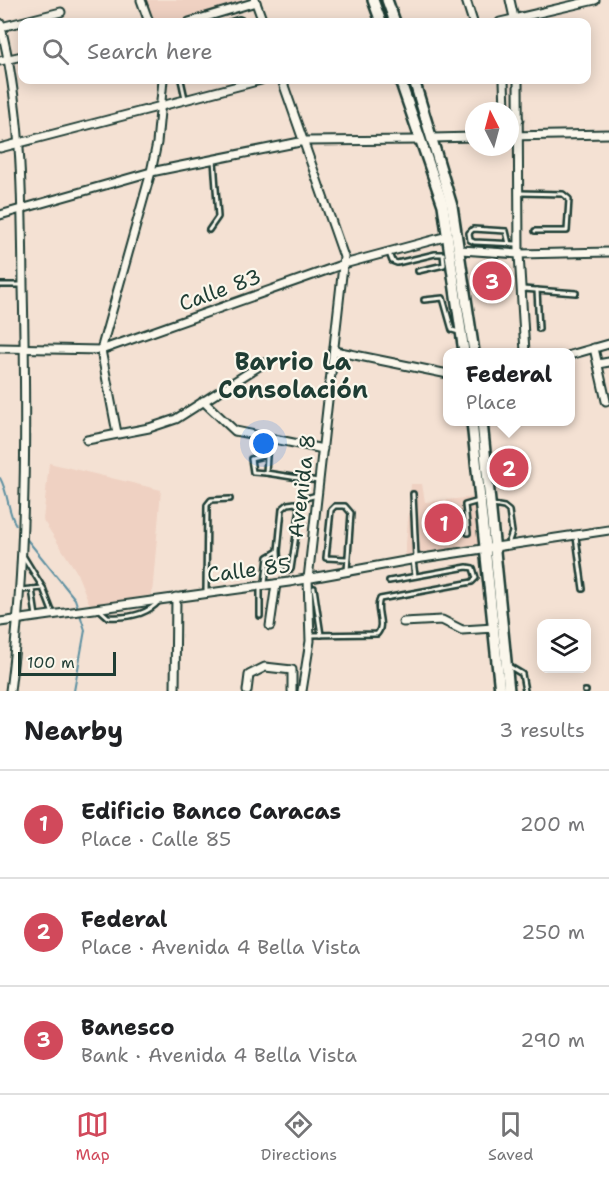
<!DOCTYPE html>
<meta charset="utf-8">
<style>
body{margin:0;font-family:"Shantell Sans",sans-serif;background:#f2f2f2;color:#202124}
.controls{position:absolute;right:18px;bottom:18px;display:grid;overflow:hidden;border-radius:12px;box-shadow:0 3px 15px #0003}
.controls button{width:54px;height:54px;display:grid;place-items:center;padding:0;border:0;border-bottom:2px solid #e0e0e0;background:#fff;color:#202124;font:30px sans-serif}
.compass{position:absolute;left:465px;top:102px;width:54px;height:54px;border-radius:50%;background:#fff;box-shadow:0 3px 15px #0003;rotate:354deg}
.scale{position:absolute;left:18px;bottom:15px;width:98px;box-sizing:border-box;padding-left:6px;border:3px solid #1f3d34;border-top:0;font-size:16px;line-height:21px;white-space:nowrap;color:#1f3d34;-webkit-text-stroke:4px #fbf7ec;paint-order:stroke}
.you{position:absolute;left:264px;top:444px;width:21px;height:21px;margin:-15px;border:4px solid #fff;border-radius:50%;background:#1a73e8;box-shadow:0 0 0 9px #1a73e833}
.badge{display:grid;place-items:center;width:39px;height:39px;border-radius:50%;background:#d1495b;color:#fff;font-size:20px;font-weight:700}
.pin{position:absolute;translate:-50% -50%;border:3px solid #fff;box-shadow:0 2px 6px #0006}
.popup{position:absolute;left:443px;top:348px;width:132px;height:78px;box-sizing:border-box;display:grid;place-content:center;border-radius:12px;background:#fff;filter:drop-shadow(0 2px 4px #0005);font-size:20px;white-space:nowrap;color:#757577}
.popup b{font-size:22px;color:#202124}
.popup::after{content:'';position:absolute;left:50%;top:100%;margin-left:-12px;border:12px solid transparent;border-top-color:#fff}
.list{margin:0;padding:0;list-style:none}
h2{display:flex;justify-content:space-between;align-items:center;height:78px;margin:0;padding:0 24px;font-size:26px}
h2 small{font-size:20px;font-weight:400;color:#757577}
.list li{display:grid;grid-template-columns:39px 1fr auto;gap:18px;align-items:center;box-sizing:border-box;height:108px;padding:0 24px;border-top:2px solid #e0e0e0}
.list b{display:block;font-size:22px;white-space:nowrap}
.list p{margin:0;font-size:20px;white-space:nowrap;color:#757577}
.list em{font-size:20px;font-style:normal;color:#757577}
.icon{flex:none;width:33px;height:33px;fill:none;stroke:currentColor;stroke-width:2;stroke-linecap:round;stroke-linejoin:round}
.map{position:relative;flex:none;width:609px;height:691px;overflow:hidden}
.search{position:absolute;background:#fff;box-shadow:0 3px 15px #0003;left:18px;right:18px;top:18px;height:66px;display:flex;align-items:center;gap:15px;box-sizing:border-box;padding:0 21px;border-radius:12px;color:#757577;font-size:22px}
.sheet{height:402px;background:#fff}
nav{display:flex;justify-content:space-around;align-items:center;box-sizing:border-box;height:84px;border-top:2px solid #e0e0e0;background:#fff;font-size:16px;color:#757577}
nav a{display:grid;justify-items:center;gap:3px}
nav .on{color:#d1495b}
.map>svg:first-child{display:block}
.built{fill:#efd1c2}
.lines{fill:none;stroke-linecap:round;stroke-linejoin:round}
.stream{stroke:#5f91a2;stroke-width:2}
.lane-casing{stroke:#1f3d34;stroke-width:8}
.street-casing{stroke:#1f3d34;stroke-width:11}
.secondary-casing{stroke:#1f3d34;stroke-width:14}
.lane{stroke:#fbf7ec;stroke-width:3}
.street{stroke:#fbf7ec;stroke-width:7}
.secondary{stroke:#fbf7ec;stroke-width:9}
.labels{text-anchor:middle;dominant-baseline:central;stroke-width:4.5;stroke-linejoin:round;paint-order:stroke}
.street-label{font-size:21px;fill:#1f3d34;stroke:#fbf7ec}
.quarter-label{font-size:24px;font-weight:bold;fill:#1f3d34;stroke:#fbf7ec}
</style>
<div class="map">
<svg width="609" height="691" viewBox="0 0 609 691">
<rect width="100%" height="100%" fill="#f4e1d3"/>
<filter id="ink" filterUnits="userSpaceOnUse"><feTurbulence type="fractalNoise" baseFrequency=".0167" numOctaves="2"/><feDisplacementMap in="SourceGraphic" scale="12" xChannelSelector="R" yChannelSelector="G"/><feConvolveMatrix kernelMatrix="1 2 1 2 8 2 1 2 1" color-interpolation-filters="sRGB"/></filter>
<g filter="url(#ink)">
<g class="built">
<polygon points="146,0 248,0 183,22 155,22"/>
<polygon points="49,463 161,490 152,595 90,605 76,571 43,520"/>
<polygon points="411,484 422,484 425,502 476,497 481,545 405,556"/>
</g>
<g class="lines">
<g class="stream">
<path d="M0,478C9,494 7,511 16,525"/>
<polyline points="25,537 75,599 85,630 74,691"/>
</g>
<g class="lane-casing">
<g id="lane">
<polyline points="230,22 239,19 246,22"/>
<polyline points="181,80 185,98"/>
<polyline points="520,193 563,194 569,199 567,231 535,231"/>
<polyline points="209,230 218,217 214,160"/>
<polyline points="509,244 506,231 473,229 469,233 470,240 474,242 517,244"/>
<polyline points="389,253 392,261 397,263 435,254 443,254 444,265 418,271"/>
<polyline points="0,285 22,285"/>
<polyline points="523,289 576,293"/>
<polyline points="537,290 539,329"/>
<polyline points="424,300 443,298 452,330 459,332"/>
<polyline points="268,440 266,473 318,481"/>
<polyline points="266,473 253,472 251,459 267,455"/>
<polyline points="413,494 416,557"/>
<polyline points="298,505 306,498 317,495"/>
<polyline points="493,505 504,507 509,511 512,532 508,544"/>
<polyline points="468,533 465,505 479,501"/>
<polyline points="576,537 583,589"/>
<polyline points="24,557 43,588 53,614"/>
<polyline points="347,559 326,558 331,510 335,506 345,506 351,513 347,571"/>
<polyline points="413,560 415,576"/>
<polyline points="265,583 268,557 278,551 282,509 288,504 295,503 300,508 291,569 285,571 279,567 278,551"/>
<polyline points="260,587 260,616"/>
<polyline points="314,588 321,635"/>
<polyline points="32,589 36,616"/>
<polyline points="20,590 43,588"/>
<polyline points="206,592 207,505 211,500 230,499"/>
<path d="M99,609L108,617C126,618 147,615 159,601"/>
<path d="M310,635L377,634C386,624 374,610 380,599L472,582L476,578L473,568L467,567L389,581"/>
<polyline points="507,665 522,674 525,691"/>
<polyline points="585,691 586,691"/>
</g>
</g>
<g class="street-casing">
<g id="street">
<polyline points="141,0 149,22"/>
<polyline points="255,0 263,22"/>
<polyline points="466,0 473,22"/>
<polyline points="510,0 515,22"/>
<polyline points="189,22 256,2"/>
<polyline points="500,22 595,0"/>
<path d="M0,23C22,109 22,197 23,286C26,420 27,557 10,691"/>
<polyline points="1,27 61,12"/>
<polyline points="0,61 22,56"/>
<polyline points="282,80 344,257 308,579 310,641 302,691"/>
<polyline points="504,80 505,111"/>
<polyline points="518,80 519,254 525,352"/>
<polyline points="510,116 519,120"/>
<polyline points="510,136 609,134"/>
<polyline points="433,138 474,137"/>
<polyline points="0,148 261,80"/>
<polyline points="0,215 151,172 305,141 420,140"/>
<polyline points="461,250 519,254 609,252"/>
<polyline points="0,348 101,350 344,264 448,236"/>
<polyline points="594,348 606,401"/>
<polyline points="335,351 448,374"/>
<polyline points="570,355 609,344"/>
<polyline points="598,364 609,362"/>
<polyline points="203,401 235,431 323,449"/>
<polyline points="117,433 101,350 151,172 157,143 163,80"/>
<polyline points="87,440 149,428 176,419 264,363"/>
<polyline points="0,622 289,582 416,559 609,530"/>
<polyline points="403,622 442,620 462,630 494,628"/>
<polyline points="270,626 276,584"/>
<polyline points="175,691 176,597"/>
<polyline points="247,691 249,675 265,667 292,670 292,691"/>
</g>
</g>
<g class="secondary-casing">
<g id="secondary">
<polyline points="373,0 381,22"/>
<polyline points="387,0 395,22"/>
<polyline points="400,80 443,205 464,352"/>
<polyline points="414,80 452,206 474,352"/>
<polyline points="472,422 500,691"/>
<polyline points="482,422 509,691"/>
</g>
</g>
<use href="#lane" class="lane"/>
<use href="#street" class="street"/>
<use href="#secondary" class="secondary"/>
</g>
</g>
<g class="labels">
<g class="street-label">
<text transform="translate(220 290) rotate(-20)">Calle 83</text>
<text transform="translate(302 486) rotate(-83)">Avenida 8</text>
<text transform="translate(249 570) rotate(-7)">Calle 85</text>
</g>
<g class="quarter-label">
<text x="293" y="362">Barrio La<tspan x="293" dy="28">Consolación</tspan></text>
</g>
</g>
</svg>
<div class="controls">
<button><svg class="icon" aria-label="layers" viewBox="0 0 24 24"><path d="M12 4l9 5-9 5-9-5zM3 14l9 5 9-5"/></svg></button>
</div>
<svg class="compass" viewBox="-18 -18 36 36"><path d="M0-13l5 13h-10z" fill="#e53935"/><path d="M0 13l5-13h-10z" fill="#757577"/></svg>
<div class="scale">100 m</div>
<div class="you"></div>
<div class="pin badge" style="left:444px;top:523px">1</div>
<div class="pin badge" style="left:509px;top:468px">2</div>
<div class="popup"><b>Federal</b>Place</div>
<div class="pin badge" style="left:492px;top:281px">3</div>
<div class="search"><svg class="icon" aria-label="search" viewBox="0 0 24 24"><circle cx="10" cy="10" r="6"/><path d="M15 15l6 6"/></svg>Search here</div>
</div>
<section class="sheet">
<h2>Nearby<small>3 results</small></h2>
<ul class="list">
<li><span class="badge">1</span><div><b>Edificio Banco Caracas</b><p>Place · Calle 85</p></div><em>200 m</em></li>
<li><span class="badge">2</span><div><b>Federal</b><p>Place · Avenida 4 Bella Vista</p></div><em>250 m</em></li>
<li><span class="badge">3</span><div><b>Banesco</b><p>Bank · Avenida 4 Bella Vista</p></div><em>290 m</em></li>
</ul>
</section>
<nav>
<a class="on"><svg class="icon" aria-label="map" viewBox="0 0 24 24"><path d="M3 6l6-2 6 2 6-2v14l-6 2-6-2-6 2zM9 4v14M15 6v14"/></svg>Map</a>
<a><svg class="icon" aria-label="directions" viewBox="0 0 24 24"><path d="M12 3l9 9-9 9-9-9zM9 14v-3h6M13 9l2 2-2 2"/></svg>Directions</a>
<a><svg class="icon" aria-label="saved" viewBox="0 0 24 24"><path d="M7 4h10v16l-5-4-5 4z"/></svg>Saved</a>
</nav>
